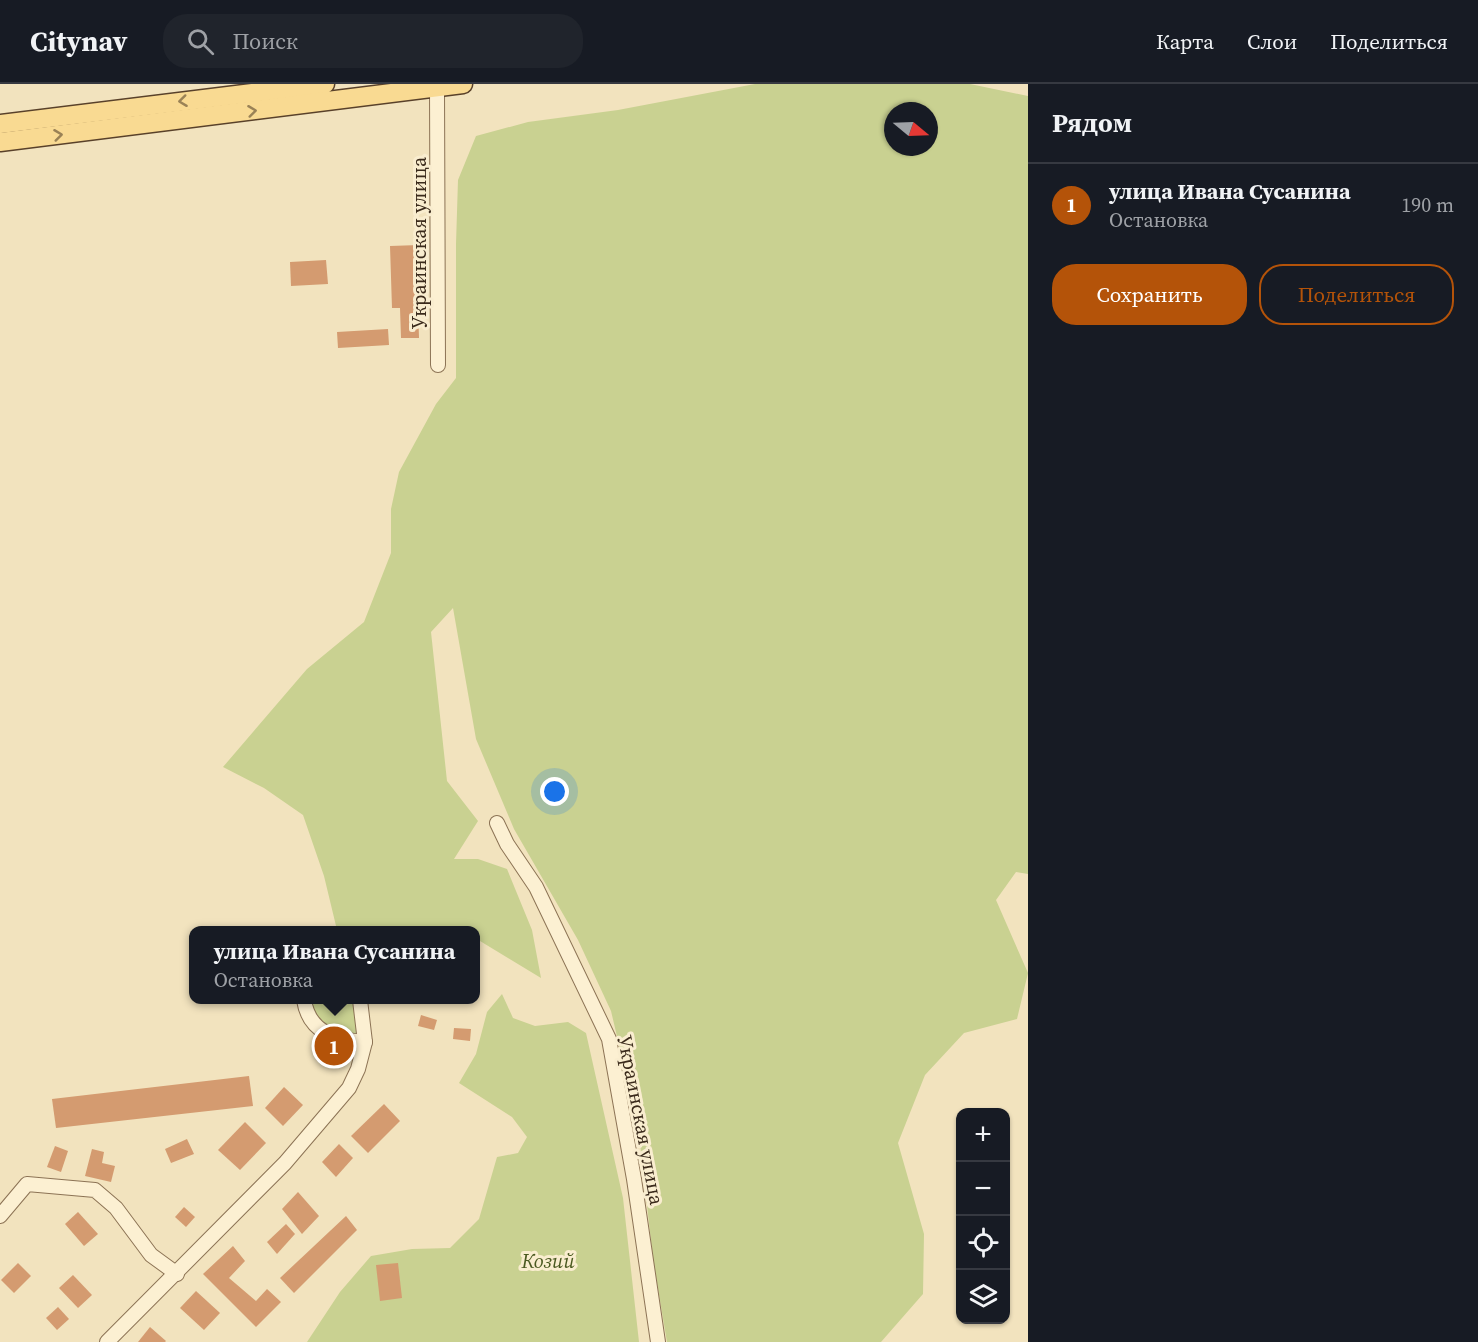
<!DOCTYPE html>
<html lang="ru">
<meta charset="utf-8">
<style>
body{margin:0;font-family:"Source Serif 4",serif;background:#20242c;color:#f1f3f6}
.controls{position:absolute;right:18px;bottom:18px;display:grid;overflow:hidden;border-radius:12px;box-shadow:0 2px 4px #0004}
.controls button{width:54px;height:54px;display:grid;place-items:center;padding:0;border:0;border-bottom:2px solid #363941;background:#171b24;color:#f1f3f6;font:30px sans-serif}
.compass{position:absolute;left:884px;top:18px;width:54px;height:54px;border-radius:50%;background:#171b24;box-shadow:0 2px 4px #0004;rotate:109deg}
.you{position:absolute;left:555px;top:708px;width:21px;height:21px;margin:-15px;border:4px solid #fff;border-radius:50%;background:#1a73e8;box-shadow:0 0 0 9px #1a73e833}
.badge{display:grid;place-items:center;width:39px;height:39px;border-radius:50%;background:#b45309;color:#fff;font-size:20px;font-weight:700}
.pin{position:absolute;translate:-50% -50%;border:3px solid #fff;box-shadow:0 2px 6px #0006}
.popup{position:absolute;left:189px;top:842px;width:291px;height:78px;box-sizing:border-box;display:grid;place-content:center;border-radius:12px;background:#171b24;filter:drop-shadow(0 2px 4px #0005);font-size:20px;white-space:nowrap;color:#9ea1a6}
.popup b{font-size:22px;color:#f1f3f6}
.popup::after{content:'';position:absolute;left:50%;top:100%;margin-left:-12px;border:12px solid transparent;border-top-color:#171b24}
.list{margin:0;padding:0;list-style:none}
h2{display:flex;justify-content:space-between;align-items:center;height:78px;margin:0;padding:0 24px;font-size:26px}
h2 small{font-size:20px;font-weight:400;color:#9ea1a6}
.list li{display:grid;grid-template-columns:39px 1fr auto;gap:18px;align-items:center;box-sizing:border-box;height:84px;padding:0 24px;border-top:2px solid #363941}
.list b{display:block;font-size:22px;white-space:nowrap}
.list p{margin:0;font-size:20px;white-space:nowrap;color:#9ea1a6}
.list em{font-size:20px;font-style:normal;color:#9ea1a6}
.actions{display:flex;gap:12px;padding:18px 24px}
.actions a{flex:1;padding:14px 0;border:2px solid #b45309;border-radius:24px;text-align:center;font-size:21px;color:#b45309}
.actions .main{background:#b45309;color:#fff}
.icon{flex:none;width:33px;height:33px;fill:none;stroke:currentColor;stroke-width:2;stroke-linecap:round;stroke-linejoin:round}
.map{position:relative;flex:none;width:1028px;height:1258px;overflow:hidden}
header{display:flex;align-items:center;gap:36px;box-sizing:border-box;height:84px;padding:0 30px;background:#171b24;border-bottom:2px solid #363941}
header strong{font-size:28px}
nav{display:flex;gap:33px;margin-inline-start:auto;font-size:21px}
.search{width:420px;height:54px;background:#20242c;display:flex;align-items:center;gap:15px;box-sizing:border-box;padding:0 21px;border-radius:24px;color:#9ea1a6;font-size:22px}
main{display:flex}
aside{flex:1;background:#171b24}
.map>svg:first-child{display:block}
.green{fill:#c9d191;fill-rule:evenodd}
.building{fill:#d49b70}
.lines{fill:none;stroke-linecap:round;stroke-linejoin:round}
.minor-casing{stroke:#8c7355;stroke-width:16}
.major-casing{stroke:#59412a;stroke-width:21}
.minor{stroke:#fcf0d2;stroke-width:14}
.major{stroke:#f9da92;stroke-width:18}
.oneway{stroke:#9a8256}
.labels{text-anchor:middle;dominant-baseline:central;stroke-width:6;stroke-linejoin:round;paint-order:stroke}
.street-label{font-size:20px;fill:#3a2a1b;stroke:#f9edcf}
.park-label{font-size:20px;font-style:italic;fill:#4a5920;stroke:#f9edcf}
</style>
<header>
<strong>Citynav</strong>
<div class="search"><svg class="icon" aria-label="search" viewBox="0 0 24 24"><circle cx="10" cy="10" r="6"/><path d="M15 15l6 6"/></svg>Поиск</div>
<nav><a>Карта</a><a>Слои</a><a>Поделиться</a></nav>
</header>
<main>
<div class="map">
<svg width="1028" height="1258" viewBox="0 0 1028 1258">
<rect width="100%" height="100%" fill="#f2e3be"/>
<g class="green">
<path d="M755,0H970L1028,12V790L1016,788L996,816L1028,889L1017,935L964,949L925,991L898,1059L924,1150L923,1210L881,1258H667L653,1175L638,1041L611,927L578,856L514,745L476,655L453,524L431,548L447,697L478,737L454,775H478L507,785L532,846L541,894L480,857L475,859V846H337L324,792L303,731L264,704L223,683L307,585L364,538L391,469V425L399,388L436,320L456,294V160L458,96L476,52L528,38L618,26ZM893,27H929V63H893Z"/>
<polygon points="502,910 513,934 535,942 568,938 586,949 623,1114 639,1258 307,1258 340,1208 371,1172 412,1165 450,1164 479,1135 497,1073 518,1069 527,1053 512,1033 459,999 476,970 487,928"/>
<path d="M312,916H352L357,946L356,952L352,953C337,947 307,937 312,916Z"/>
</g>
<g class="building">
<polygon points="419,161 421,222 418,222 419,254 401,254 400,224 392,224 390,162"/>
<polygon points="326,176 328,200 291,202 290,178"/>
<polygon points="388,245 389,261 338,264 337,248"/>
<polygon points="421,931 437,936 434,946 418,942"/>
<polygon points="454,944 471,945 470,957 453,955"/>
<polygon points="249,992 253,1022 56,1044 52,1015"/>
<polygon points="284,1003 303,1021 283,1042 265,1024"/>
<polygon points="384,1020 400,1037 368,1069 351,1052"/>
<polygon points="245,1038 266,1059 240,1086 218,1066"/>
<polygon points="187,1055 194,1070 171,1079 165,1065"/>
<polygon points="339,1060 353,1074 336,1093 322,1078"/>
<polygon points="55,1062 68,1067 61,1088 47,1083"/>
<polygon points="92,1065 104,1068 102,1079 115,1082 111,1098 85,1092"/>
<polygon points="298,1108 319,1132 302,1150 282,1125"/>
<polygon points="184,1123 195,1133 186,1143 175,1133"/>
<polygon points="78,1128 98,1150 84,1162 65,1140"/>
<polygon points="346,1132 357,1146 294,1209 280,1194"/>
<polygon points="286,1140 295,1150 277,1170 267,1158"/>
<polygon points="233,1162 245,1177 229,1194 256,1217 267,1205 281,1218 256,1243 203,1190"/>
<polygon points="18,1179 31,1192 14,1209 1,1196"/>
<polygon points="398,1179 402,1214 380,1217 376,1181"/>
<polygon points="73,1191 92,1211 78,1224 59,1204"/>
<polygon points="196,1207 220,1229 204,1246 180,1224"/>
<polygon points="58,1223 69,1235 57,1246 46,1234"/>
<polygon points="150,1243 166,1257 165,1258 138,1258"/>
</g>
<g class="lines">
<g class="minor-casing">
<g id="minor">
<polyline points="437,4 438,281"/>
<polyline points="497,739 507,760 536,803 609,955 634,1095 658,1258"/>
<path d="M304,916C309,949 336,956 365,958"/>
<polyline points="0,1132 27,1100 95,1106 116,1124 151,1171 177,1190"/>
<polyline points="107,1258 285,1079 349,1004 358,985 365,958 360,916"/>
</g>
</g>
<g class="major-casing">
<g id="major">
<polyline points="0,40 325,0"/>
<polyline points="0,58 463,0"/>
</g>
</g>
<use href="#minor" class="minor"/>
<use href="#major" class="major"/>
</g>
<defs><path id="oneway-chevron" d="M-2-3.5L2.5 0L-2 3.5" fill="none" stroke-width="1.6" stroke-linecap="round" stroke-linejoin="round" transform="scale(1.5)"/></defs>
<g class="oneway">
<use href="#oneway-chevron" transform="translate(183 17) rotate(173)"/>
<use href="#oneway-chevron" transform="translate(252 27) rotate(-7)"/>
<use href="#oneway-chevron" transform="translate(58 51) rotate(-7)"/>
</g>
<g class="labels">
<g class="street-label">
<text transform="translate(419 159) rotate(-90)">Украинская улица</text>
<text transform="translate(641 1036) rotate(79)">Украинская улица</text>
</g>
<g class="park-label">
<text x="548" y="1177">Козий</text>
</g>
</g>
</svg>
<div class="controls">
<button>+</button>
<button>−</button>
<button><svg class="icon" aria-label="locate" viewBox="0 0 24 24"><circle cx="12" cy="12" r="6"/><path d="M12 2v4M12 18v4M2 12h4M18 12h4"/></svg></button>
<button><svg class="icon" aria-label="layers" viewBox="0 0 24 24"><path d="M12 4l9 5-9 5-9-5zM3 14l9 5 9-5"/></svg></button>
</div>
<svg class="compass" viewBox="-18 -18 36 36"><path d="M0-13l5 13h-10z" fill="#e53935"/><path d="M0 13l5-13h-10z" fill="#9ea1a6"/></svg>
<div class="you"></div>
<div class="pin badge" style="left:334px;top:962px">1</div>
<div class="popup"><b>улица Ивана Сусанина</b>Остановка</div>
</div>
<aside>
<h2>Рядом<small></small></h2>
<ul class="list">
<li><span class="badge">1</span><div><b>улица Ивана Сусанина</b><p>Остановка</p></div><em>190 m</em></li>
</ul>
<div class="actions"><a class="main">Сохранить</a><a>Поделиться</a></div>
</aside>
</main>
